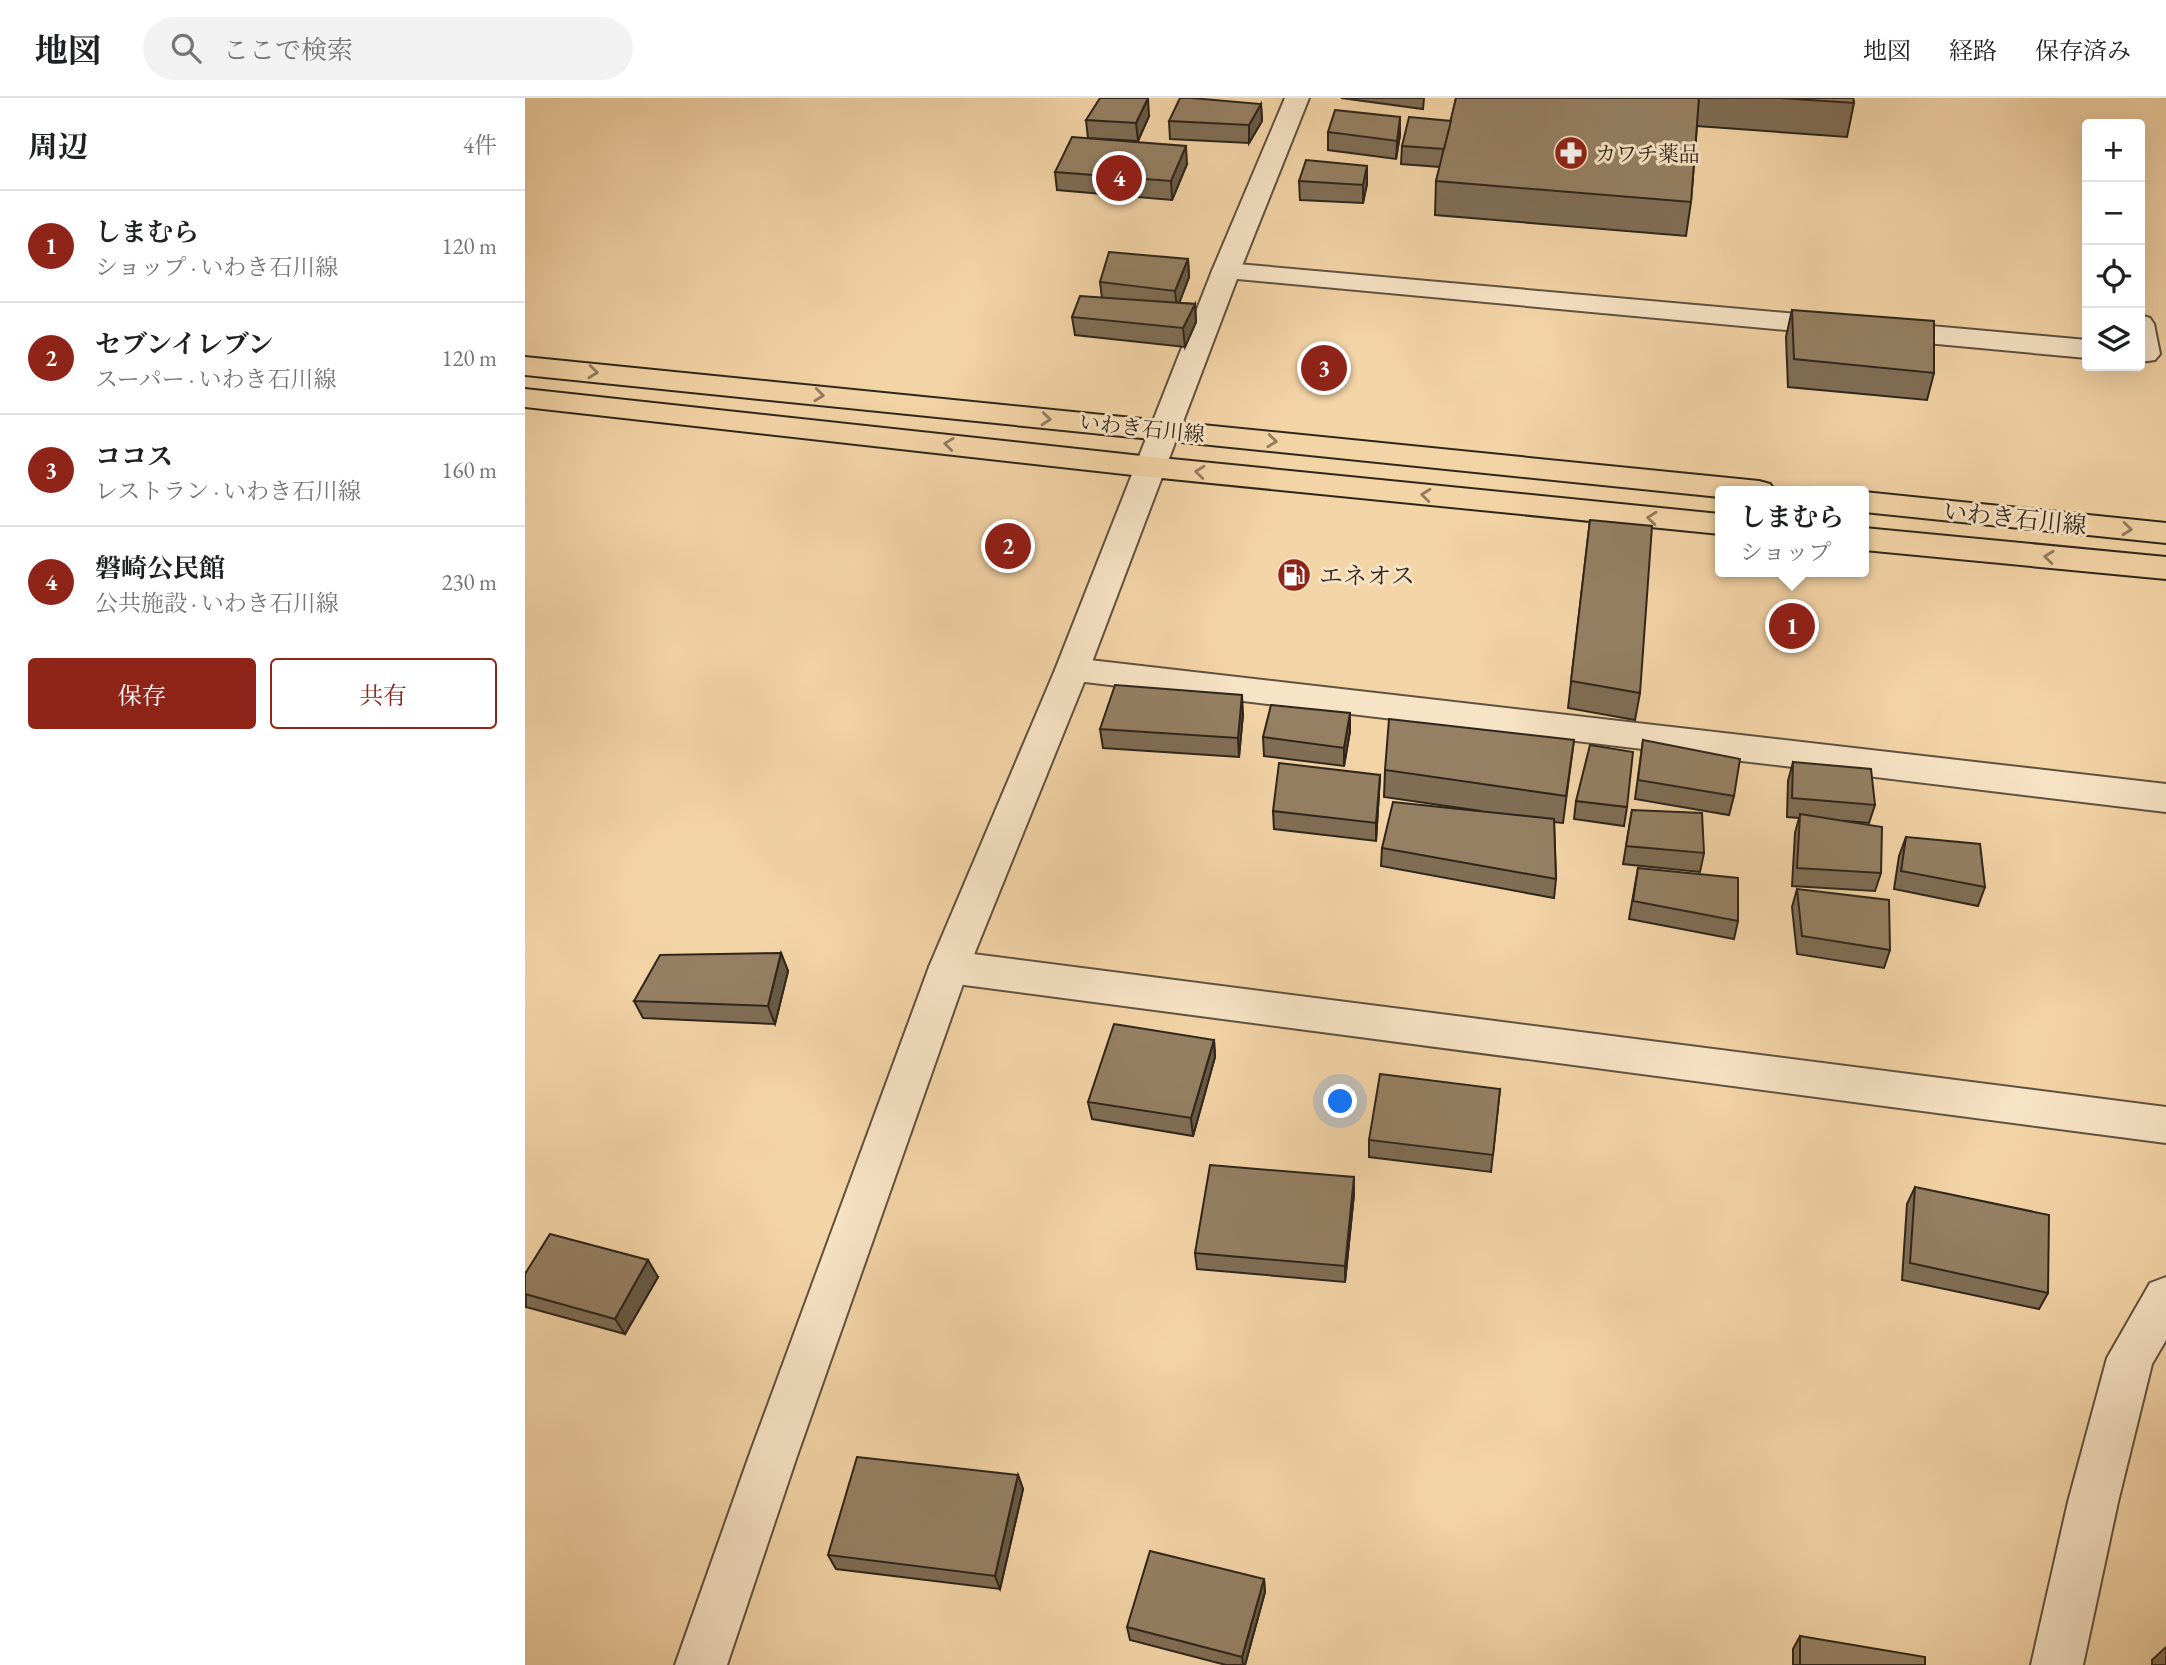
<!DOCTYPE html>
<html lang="ja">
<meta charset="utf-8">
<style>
body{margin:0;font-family:"EB Garamond","Noto Serif JP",serif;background:#f2f2f2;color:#202124}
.controls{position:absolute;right:21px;top:21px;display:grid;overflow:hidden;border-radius:7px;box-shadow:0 7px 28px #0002}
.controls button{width:63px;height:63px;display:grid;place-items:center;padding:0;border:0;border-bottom:2px solid #e0e0e0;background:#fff;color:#202124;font:35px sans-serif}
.you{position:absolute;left:816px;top:1004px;width:24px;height:24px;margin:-18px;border:5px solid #fff;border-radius:50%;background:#1a73e8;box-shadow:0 0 0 10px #1a73e833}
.badge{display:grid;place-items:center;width:46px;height:46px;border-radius:50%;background:#8f2418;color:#fff;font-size:23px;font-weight:700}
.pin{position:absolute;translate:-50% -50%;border:4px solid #fff;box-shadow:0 2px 7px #0006}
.popup{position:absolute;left:1190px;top:388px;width:154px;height:91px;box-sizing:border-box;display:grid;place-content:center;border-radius:7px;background:#fff;filter:drop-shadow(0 2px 5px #0005);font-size:23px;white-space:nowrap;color:#757577}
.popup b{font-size:26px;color:#202124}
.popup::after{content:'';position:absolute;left:50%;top:100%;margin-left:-14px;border:14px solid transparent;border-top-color:#fff}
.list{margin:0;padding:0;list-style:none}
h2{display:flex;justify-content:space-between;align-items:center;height:91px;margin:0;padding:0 28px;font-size:30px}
h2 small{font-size:23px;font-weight:400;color:#757577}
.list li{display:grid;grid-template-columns:46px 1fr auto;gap:21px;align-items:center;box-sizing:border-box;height:112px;padding:0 28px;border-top:2px solid #e0e0e0}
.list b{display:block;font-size:26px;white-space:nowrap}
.list p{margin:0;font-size:23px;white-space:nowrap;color:#757577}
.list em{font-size:23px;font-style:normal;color:#757577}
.actions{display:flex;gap:14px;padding:21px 28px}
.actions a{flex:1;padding:16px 0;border:2px solid #8f2418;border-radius:7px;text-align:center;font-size:24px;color:#8f2418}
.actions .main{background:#8f2418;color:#fff}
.icon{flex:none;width:38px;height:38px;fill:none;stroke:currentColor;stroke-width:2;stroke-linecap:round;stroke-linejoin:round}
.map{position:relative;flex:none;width:1641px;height:1567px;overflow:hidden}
header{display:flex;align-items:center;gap:42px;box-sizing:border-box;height:98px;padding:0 35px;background:#fff;border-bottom:2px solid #e0e0e0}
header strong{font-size:33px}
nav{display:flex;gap:38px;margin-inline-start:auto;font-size:24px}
.search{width:490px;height:63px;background:#f2f2f2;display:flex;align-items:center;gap:18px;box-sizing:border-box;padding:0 24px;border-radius:38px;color:#757577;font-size:26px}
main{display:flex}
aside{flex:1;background:#fff}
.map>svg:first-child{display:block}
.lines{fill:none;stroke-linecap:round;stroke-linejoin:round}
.minor-casing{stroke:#60513e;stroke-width:4}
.tertiary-casing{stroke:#60513e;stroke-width:4}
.primary-casing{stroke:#2f251b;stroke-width:4}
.minor{fill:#f7e3c5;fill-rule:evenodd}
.tertiary{fill:#f7e3c5;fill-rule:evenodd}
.primary{fill:#f3d4a6;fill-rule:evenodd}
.wall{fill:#806e55;stroke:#2f251b;stroke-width:2}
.shaded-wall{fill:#685a45;stroke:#2f251b;stroke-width:2}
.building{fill:#958063;stroke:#2f251b;stroke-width:2}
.oneway{stroke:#917c60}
.labels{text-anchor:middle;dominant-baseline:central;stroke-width:6;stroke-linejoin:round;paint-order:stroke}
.far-poi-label{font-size:21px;fill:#2f251b;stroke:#f7e3c5;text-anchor:start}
.far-street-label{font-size:21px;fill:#2f251b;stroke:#f7e3c5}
.street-label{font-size:24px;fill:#2f251b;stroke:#f7e3c5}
.poi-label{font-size:24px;fill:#2f251b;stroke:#f7e3c5;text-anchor:start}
</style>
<header>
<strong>地図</strong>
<div class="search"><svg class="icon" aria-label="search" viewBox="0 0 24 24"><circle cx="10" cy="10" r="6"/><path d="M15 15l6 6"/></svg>ここで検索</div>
<nav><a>地図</a><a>経路</a><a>保存済み</a></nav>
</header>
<main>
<aside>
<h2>周辺<small>4件</small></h2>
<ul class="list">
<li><span class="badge">1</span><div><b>しまむら</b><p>ショップ · いわき石川線</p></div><em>120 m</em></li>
<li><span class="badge">2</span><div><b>セブンイレブン</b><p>スーパー · いわき石川線</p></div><em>120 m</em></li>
<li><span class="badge">3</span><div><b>ココス</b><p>レストラン · いわき石川線</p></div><em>160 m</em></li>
<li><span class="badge">4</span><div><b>磐崎公民館</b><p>公共施設 · いわき石川線</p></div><em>230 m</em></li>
</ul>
<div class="actions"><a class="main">保存</a><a>共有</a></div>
</aside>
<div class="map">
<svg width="1641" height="1567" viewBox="0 0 1641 1567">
<rect width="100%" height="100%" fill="#f3d4a6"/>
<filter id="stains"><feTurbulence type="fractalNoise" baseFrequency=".00286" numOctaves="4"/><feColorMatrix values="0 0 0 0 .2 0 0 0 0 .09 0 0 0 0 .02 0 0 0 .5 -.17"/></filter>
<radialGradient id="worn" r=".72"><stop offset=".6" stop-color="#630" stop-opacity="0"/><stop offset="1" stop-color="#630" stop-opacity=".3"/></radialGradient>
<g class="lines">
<g class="minor-casing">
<g id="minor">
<polygon points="701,165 1562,242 1562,260 691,179 687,173 691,167"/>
<polygon points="1615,217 1625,220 1629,226 1635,256 1630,262 1615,264"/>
<polygon points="547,560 1641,686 1641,714 535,581 530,572 535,563"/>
<polygon points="424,853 1641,1009 1641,1045 424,885 410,880 404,869 410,858"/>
<polygon points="1641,1179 1641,1242 1627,1266 1593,1404 1558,1567 1506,1567 1543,1404 1582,1260 1625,1185"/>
</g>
</g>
<g class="tertiary-casing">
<polygon id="tertiary" points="760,0 784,0 715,173 564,572 444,869 272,1358 202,1567 150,1567 224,1358 404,869 530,572 687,173"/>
</g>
<g class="primary-casing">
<g id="primary">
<polygon points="0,259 1234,383 1245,386 1250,393 1195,393 1195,399 0,277"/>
<polygon points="0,291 626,359 1195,416 1195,436 626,379 0,309"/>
<polygon points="1339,394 1641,425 1641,445 1339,414"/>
<polygon points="1339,430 1641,459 1641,481 1339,452"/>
</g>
</g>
<use href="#minor" class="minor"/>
<use href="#tertiary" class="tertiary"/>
<use href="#primary" class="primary"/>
</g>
<g class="wall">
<polygon points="816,0 899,0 898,11"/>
<polygon points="931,0 1328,0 1329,5 1322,39 1172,28 1166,104 1161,138 910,117 911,83 915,69 876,66 877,48 926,23"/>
<polygon points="736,6 737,23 724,45 645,41 644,23"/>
<polygon points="624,18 613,43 563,40 561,22"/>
<polygon points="803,34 875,37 871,61 803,52"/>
<polygon points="662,66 647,102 532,92 530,74"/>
<polygon points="842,68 842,86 838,105 775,102 774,83"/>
<polygon points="663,161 664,179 654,205 670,206 671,224 660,249 550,237 547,219 577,200 575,184"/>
<polygon points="1267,212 1409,275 1402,302 1263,289 1261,239"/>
<polygon points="1065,422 1115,595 1110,622 1043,610"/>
<polygon points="825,615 825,633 819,668 739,658 738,639"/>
<polygon points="718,616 714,659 578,650 575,631"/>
<polygon points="1049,642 1038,725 1029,724 1031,781 1029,800 856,768 857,750 956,713 859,699 860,672"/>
<polygon points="1118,642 1209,698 1204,717 1110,701"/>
<polygon points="1268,664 1350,707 1344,725 1320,723 1356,775 1350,793 1267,788 1270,735 1274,720 1262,719 1263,683"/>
<polygon points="855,677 851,743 749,731 748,713"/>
<polygon points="1051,703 1102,709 1099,728 1049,721"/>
<polygon points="1107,712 1179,755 1175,774 1098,766"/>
<polygon points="1381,739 1460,789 1453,808 1369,791 1374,758"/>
<polygon points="1113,770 1213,823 1209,841 1104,821"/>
<polygon points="1272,791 1365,852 1359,870 1272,856 1267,809"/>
<polygon points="256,855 263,873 250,926 118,920 109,903"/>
<polygon points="689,942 690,959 668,1038 567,1021 563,1004"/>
<polygon points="975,991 966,1074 844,1059 844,1042"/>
<polygon points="829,1079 829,1096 820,1184 672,1171 670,1155"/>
<polygon points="1390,1089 1523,1195 1514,1211 1377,1182 1382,1106"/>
<polygon points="0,1176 133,1179 100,1236 1,1209"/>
<polygon points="493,1377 498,1391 475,1491 311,1471 303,1457"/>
<polygon points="739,1481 740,1494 720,1567 701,1567 605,1542 602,1529"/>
<polygon points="1275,1538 1400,1567 1268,1567 1268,1551"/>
<polygon points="1641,1549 1641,1567 1627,1567 1627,1562"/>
</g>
<g class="shaded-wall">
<polygon points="623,0 624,18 613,43 611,25"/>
<polygon points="736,6 737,23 724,45 724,27"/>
<polygon points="875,19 875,37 871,61 872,43"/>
<polygon points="661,48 662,66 647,102 646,83"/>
<polygon points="842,68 842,86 838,105 838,87"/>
<polygon points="663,161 664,179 652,211 650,193"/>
<polygon points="670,206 671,224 660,249 658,230"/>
<polygon points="717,597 718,616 714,659 713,640"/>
<polygon points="825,615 825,633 819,668 819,650"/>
<polygon points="855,677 854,695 851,743 851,725"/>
<polygon points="256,855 263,873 250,926 243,908"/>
<polygon points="689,942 690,959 668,1038 666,1020"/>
<polygon points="829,1079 829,1096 820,1184 820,1168"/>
<polygon points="123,1162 133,1179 100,1236 90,1221"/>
<polygon points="493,1377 498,1391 475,1491 470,1478"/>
<polygon points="739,1481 740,1494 720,1567 718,1567 717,1559"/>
</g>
<g class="building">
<polygon points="575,0 623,0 611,25 561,22"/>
<polygon points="655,0 666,0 736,6 724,27 644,23"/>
<polygon points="931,0 1174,0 1166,104 911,83"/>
<polygon points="1255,0 1328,0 1329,5"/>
<polygon points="810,12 875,19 872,43 803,34"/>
<polygon points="884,19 926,23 919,51 877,48"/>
<polygon points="547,39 661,48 646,83 530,74"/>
<polygon points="781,62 842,68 838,87 774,83"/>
<polygon points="584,154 663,161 650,193 575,184"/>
<polygon points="555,198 670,206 658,230 547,219"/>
<polygon points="1267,212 1409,223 1409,275 1269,261"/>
<polygon points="1065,422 1127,428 1115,595 1046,583"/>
<polygon points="590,587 717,597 713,640 575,631"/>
<polygon points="746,607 825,615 819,650 738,639"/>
<polygon points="864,621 1049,642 1041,698 860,672"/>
<polygon points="1118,642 1215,661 1209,698 1113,682"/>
<polygon points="1065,647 1108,654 1102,709 1051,703"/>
<polygon points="1268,664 1346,671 1350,707 1267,700"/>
<polygon points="754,665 855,677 851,725 748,713"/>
<polygon points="868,704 1029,721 1031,781 857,750"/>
<polygon points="1107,712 1177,715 1179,755 1101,748"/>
<polygon points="1275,716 1357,729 1356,775 1272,770"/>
<polygon points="1381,739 1455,746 1460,789 1376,773"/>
<polygon points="1113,770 1213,780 1213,823 1108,803"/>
<polygon points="1272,791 1364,802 1365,852 1277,838"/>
<polygon points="256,855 243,908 109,903 135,857"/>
<polygon points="589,926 689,942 666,1020 563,1004"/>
<polygon points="855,976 975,991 968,1057 844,1042"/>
<polygon points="685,1067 829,1079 820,1168 670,1155"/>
<polygon points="1390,1089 1524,1117 1523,1195 1385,1165"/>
<polygon points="25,1136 123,1162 90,1221 0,1196 0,1176"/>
<polygon points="332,1359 493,1377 470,1478 303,1457"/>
<polygon points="625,1453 739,1481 717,1559 602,1529"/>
<polygon points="1275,1538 1400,1559 1400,1567 1275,1567"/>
</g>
<defs><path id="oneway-chevron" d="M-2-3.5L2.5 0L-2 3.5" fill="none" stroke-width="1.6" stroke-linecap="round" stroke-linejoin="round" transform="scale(1.75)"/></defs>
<g class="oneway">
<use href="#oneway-chevron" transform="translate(68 274) rotate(6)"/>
<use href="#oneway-chevron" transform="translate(294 297) rotate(6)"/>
<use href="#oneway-chevron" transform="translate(521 321) rotate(5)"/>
<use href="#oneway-chevron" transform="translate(747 343) rotate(6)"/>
<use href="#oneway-chevron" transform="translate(424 346) rotate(-173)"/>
<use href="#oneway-chevron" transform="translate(675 374) rotate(-174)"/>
<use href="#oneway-chevron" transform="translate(901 397) rotate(-174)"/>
<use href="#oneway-chevron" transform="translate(1127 420) rotate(-174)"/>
<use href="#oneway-chevron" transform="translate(1602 431) rotate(6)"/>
<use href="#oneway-chevron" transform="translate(1524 459) rotate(-174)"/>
</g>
<defs>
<g id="pharmacy-disc" transform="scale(1.75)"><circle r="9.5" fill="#8f2418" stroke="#f7e3c5"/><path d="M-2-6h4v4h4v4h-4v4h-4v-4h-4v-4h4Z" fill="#fff"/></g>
<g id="fuel-disc" transform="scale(1.75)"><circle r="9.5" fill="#8f2418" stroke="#f7e3c5"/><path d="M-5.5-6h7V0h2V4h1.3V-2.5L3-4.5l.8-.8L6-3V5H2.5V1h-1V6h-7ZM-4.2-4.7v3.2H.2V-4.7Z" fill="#fff"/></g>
</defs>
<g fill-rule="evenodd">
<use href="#pharmacy-disc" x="1046" y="55"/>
<use href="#fuel-disc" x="769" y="477"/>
</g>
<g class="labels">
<g class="far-poi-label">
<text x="1070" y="55">カワチ薬品</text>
</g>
<g class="far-street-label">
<text transform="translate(617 330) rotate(6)">いわき石川線</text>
</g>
<g class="street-label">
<text transform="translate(1490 420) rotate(6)">いわき石川線</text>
</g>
<g class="poi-label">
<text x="794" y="477">エネオス</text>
</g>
</g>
<rect width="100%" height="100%" filter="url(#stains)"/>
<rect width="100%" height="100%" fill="url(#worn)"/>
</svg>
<div class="controls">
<button>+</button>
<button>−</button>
<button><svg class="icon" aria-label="locate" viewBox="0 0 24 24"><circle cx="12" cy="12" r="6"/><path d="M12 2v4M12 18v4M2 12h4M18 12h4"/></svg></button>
<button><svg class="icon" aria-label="layers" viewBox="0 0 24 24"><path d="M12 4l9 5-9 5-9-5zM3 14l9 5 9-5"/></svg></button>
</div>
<div class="you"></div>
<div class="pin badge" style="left:1267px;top:528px">1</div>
<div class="popup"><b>しまむら</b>ショップ</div>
<div class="pin badge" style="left:483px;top:448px">2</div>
<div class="pin badge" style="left:799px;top:270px">3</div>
<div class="pin badge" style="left:594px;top:80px">4</div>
</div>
</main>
